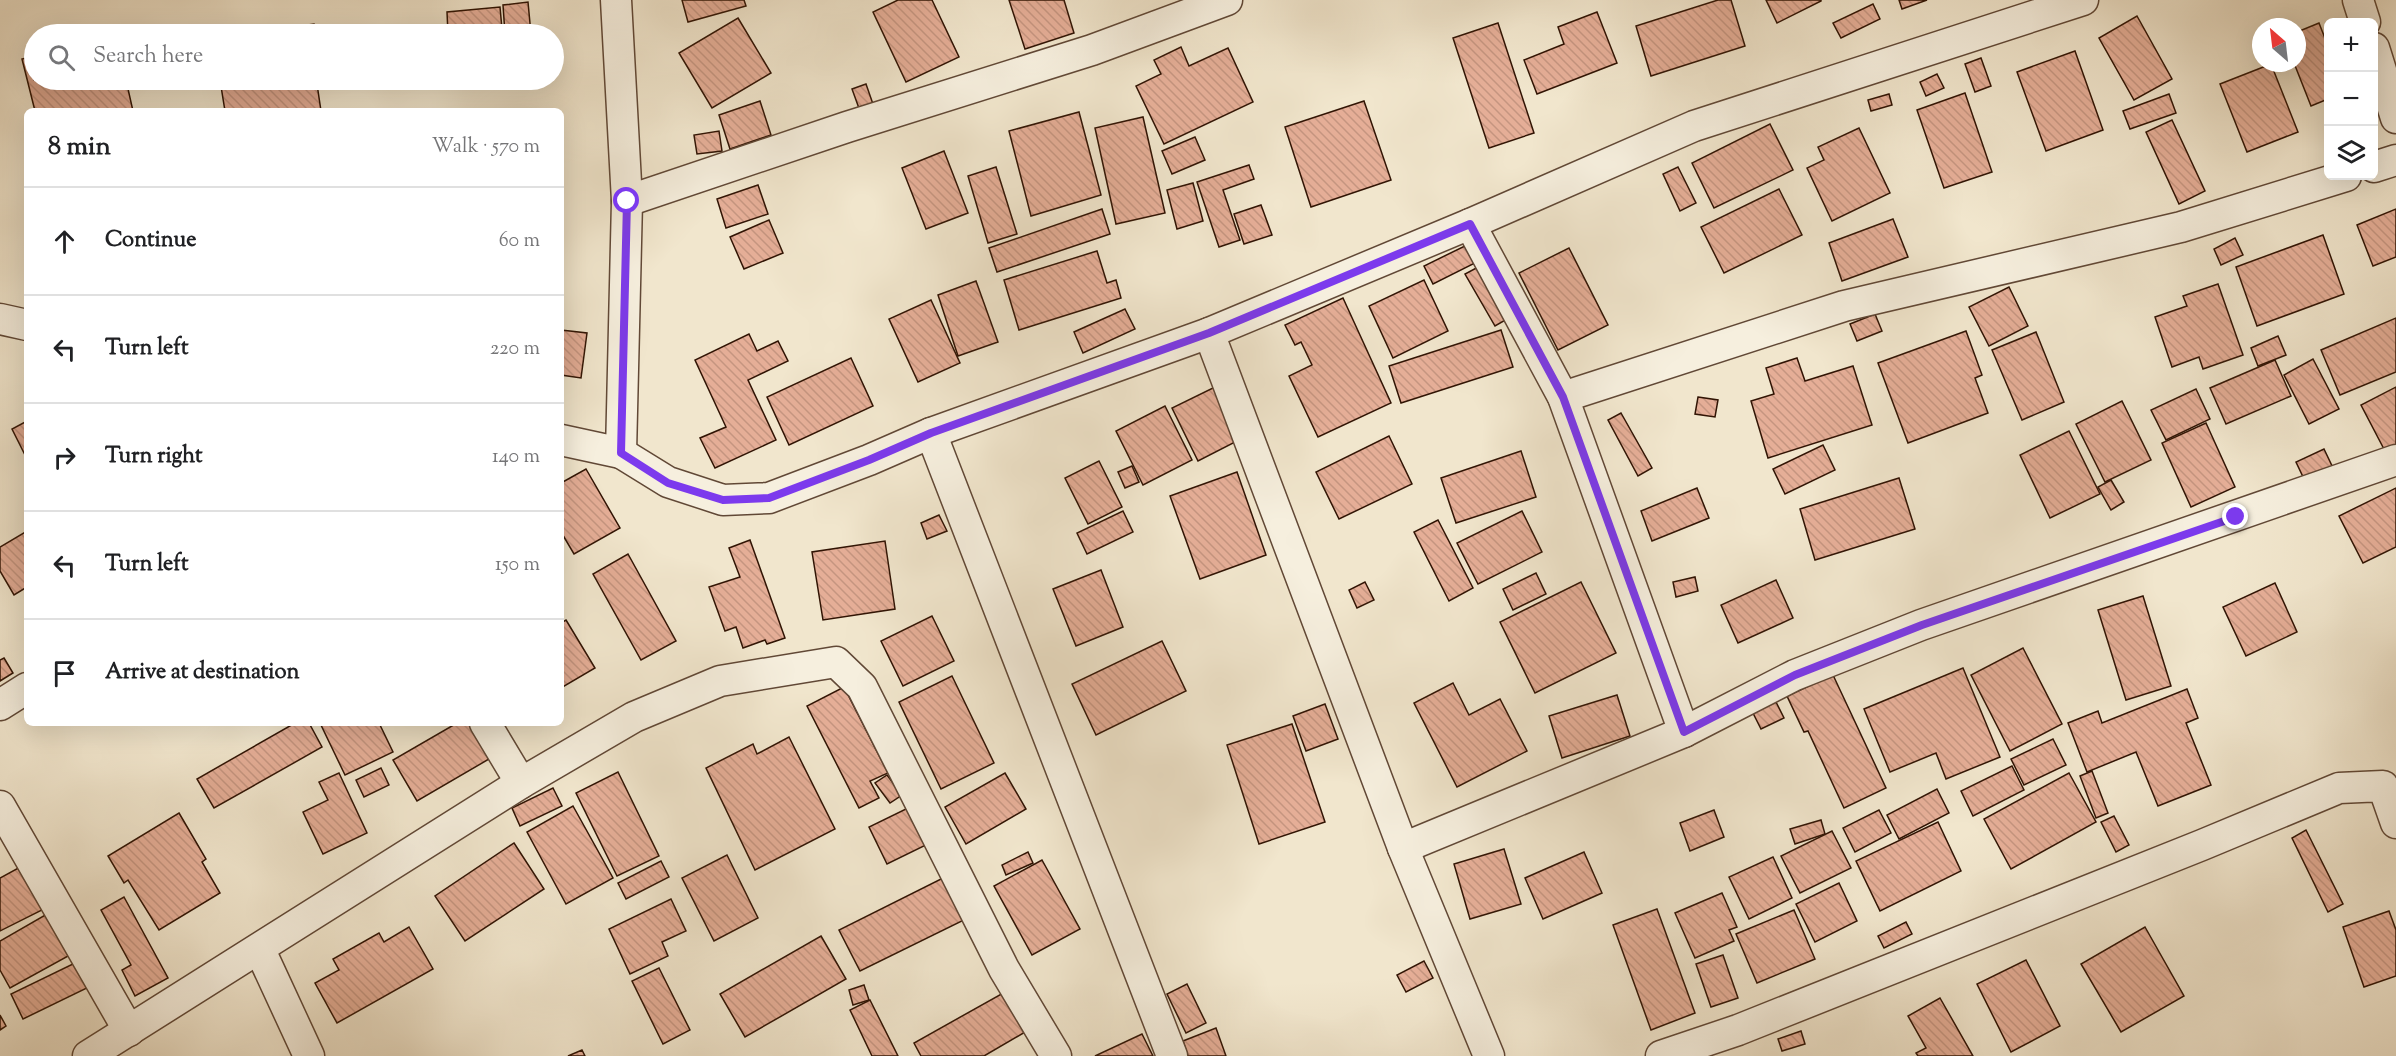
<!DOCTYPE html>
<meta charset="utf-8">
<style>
body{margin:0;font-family:"Sorts Mill Goudy",serif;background:#f6f6f6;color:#202124}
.controls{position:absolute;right:18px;top:18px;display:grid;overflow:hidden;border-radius:9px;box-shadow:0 6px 24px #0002}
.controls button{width:54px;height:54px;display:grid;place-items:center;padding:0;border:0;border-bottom:2px solid #e0e0e0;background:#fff;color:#202124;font:30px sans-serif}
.compass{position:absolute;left:2252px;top:18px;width:54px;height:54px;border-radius:50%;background:#fff;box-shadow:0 6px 24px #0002;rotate:332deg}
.stop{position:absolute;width:18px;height:18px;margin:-14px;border:4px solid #7c3aed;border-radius:50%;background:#fff}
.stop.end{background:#7c3aed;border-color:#fff;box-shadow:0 2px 6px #0008}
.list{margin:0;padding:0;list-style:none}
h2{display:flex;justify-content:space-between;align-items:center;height:78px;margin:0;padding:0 24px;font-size:26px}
h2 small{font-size:20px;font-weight:400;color:#757577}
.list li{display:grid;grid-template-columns:39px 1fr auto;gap:18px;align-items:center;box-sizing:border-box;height:108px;padding:0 24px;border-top:2px solid #e0e0e0}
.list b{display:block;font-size:22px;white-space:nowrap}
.list em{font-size:20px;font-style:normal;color:#757577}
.icon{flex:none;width:33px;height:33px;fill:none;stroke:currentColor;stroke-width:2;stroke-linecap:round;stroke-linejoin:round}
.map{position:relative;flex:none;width:2396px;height:1056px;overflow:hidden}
.search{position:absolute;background:#fff;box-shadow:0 6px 24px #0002;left:24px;top:24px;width:540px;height:66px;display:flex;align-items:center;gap:15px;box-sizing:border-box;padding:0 21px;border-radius:33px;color:#757577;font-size:22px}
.panel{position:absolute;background:#fff;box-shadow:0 6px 24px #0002;left:24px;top:108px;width:540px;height:618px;border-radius:9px}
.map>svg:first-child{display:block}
.building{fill:url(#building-back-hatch);stroke:#311404;stroke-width:1.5}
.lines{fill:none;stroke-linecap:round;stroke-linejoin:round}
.minor-casing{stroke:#614836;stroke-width:33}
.minor{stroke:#f6efde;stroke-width:30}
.route{stroke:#7c3aed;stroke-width:8}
</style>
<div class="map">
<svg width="2396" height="1056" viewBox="0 0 2396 1056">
<defs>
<pattern id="building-back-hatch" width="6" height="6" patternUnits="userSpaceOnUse" patternTransform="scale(1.5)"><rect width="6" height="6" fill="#e5ae97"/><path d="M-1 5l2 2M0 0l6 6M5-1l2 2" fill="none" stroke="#c59580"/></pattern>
</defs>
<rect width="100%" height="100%" fill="#f1e6cd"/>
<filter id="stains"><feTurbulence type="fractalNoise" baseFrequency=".00333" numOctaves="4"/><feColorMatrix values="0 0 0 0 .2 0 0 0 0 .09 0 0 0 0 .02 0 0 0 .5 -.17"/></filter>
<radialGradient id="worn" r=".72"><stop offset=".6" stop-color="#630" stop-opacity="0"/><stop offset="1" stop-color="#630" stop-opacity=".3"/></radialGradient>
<g class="building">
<polygon points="682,0 744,0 746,6 688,22"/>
<polygon points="898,0 932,0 959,57 906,82 873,12"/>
<polygon points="1009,0 1064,0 1074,33 1025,49"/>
<polygon points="1718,0 1731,0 1745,46 1651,76 1636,26"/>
<polygon points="1766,0 1821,0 1821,1 1777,23"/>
<polygon points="1899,0 1927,0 1902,9"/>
<polygon points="528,2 531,34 505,34 503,5"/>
<polygon points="1873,4 1880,19 1841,38 1833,23"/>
<polygon points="500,7 502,29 481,31 481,34 448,34 447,12"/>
<polygon points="1597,12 1617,63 1537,94 1524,60 1564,44 1558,27"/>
<polygon points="2137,16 2172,79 2134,100 2099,38"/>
<polygon points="738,18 771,73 712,108 679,53"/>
<polygon points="1498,23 1534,133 1489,148 1453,38"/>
<polygon points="2319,23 2328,46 2328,99 2311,106 2294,63 2297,63 2297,32"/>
<polygon points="314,24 316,34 244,34"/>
<polygon points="1181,47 1189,66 1228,48 1253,102 1164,144 1136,86 1161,74 1154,60"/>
<polygon points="2075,51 2103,130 2046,151 2017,72"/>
<polygon points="34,56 34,80 126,80 133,111 35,111 22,59"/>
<polygon points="1981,58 1991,86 1975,92 1965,64"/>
<polygon points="2271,64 2298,132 2247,152 2220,84"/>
<polygon points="1937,74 1944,88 1926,96 1920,82"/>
<polygon points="220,80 322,80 323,83 317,84 321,111 225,111"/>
<polygon points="452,80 506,80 506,81 452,86"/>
<polygon points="866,84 874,107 860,111 852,89"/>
<polygon points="1965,93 1992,172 1944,188 1917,110"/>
<polygon points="1889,94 1892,105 1871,111 1868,100"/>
<polygon points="2169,94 2176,113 2130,129 2123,111"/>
<polygon points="760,101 771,135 730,149 719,115"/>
<polygon points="1364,101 1391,180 1311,207 1285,127"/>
<polygon points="1079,112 1101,195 1031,216 1009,131"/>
<polygon points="1143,117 1165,213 1116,224 1095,128"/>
<polygon points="2172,120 2205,191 2179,204 2146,132"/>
<polygon points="1770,124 1793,170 1714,208 1692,163"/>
<polygon points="1859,128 1890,193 1832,221 1807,168 1824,160 1818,147"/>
<polygon points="719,131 722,151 697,154 694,135"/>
<polygon points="1195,137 1205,160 1172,174 1162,151"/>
<polygon points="944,151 968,213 926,229 902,168"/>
<polygon points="1249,165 1254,179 1223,190 1240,240 1219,247 1197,182"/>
<polygon points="996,167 1017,234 988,243 968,176"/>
<polygon points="1678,167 1696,203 1680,211 1663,174"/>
<polygon points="1193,183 1203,221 1177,229 1167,190"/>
<polygon points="758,185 768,214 726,228 717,199"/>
<polygon points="1779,189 1802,235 1724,273 1701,227"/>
<polygon points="1261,205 1272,235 1244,244 1234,214"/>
<polygon points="1102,209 1110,234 997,272 989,248"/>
<polygon points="2396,209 2396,257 2373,266 2357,225"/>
<polygon points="1893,219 1908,257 1842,281 1829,243"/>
<polygon points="769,220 783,253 744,269 730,237"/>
<polygon points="2323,235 2344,294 2257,326 2236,267"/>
<polygon points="2235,238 2243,255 2221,265 2214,249"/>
<polygon points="1471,243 1479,261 1433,284 1424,266"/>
<polygon points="1569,248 1608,325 1558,350 1519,273"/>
<polygon points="1097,251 1107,283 1116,280 1121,298 1019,330 1004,280"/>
<polygon points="1480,266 1509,318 1495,326 1465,274"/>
<polygon points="1424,280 1448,331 1393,358 1369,306"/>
<polygon points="976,281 998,342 958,356 938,295"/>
<polygon points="2218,284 2243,355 2203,369 2199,357 2172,367 2155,317 2187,306 2183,296"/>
<polygon points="2009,287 2028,326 1989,346 1969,307"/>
<polygon points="1343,298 1391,403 1318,437 1289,376 1312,365 1301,342 1295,345 1285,325"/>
<polygon points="931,300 960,363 918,382 889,319"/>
<polygon points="1125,309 1135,329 1083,353 1074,332"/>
<polygon points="1875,314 1882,331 1857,341 1850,324"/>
<polygon points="2396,318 2396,372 2340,395 2321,350"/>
<polygon points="561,330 587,333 581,378 561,375"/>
<polygon points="1501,330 1513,367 1401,403 1389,366"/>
<polygon points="1966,331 1982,375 1975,378 1988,413 1908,443 1878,363"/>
<polygon points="2036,332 2064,402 2022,420 1992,350"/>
<polygon points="749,334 757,351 778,341 788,361 748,380 776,440 715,468 700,438 726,427 695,360"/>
<polygon points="2278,336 2286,355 2258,366 2251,348"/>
<polygon points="851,358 873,406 789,445 767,397"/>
<polygon points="1797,358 1805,381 1853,366 1872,425 1768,458 1751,401 1774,394 1766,368"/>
<polygon points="2313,359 2339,409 2309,424 2284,375"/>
<polygon points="2275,360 2291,396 2226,424 2210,388"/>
<polygon points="1217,386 1243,438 1198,461 1172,408"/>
<polygon points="2396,387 2396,445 2385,451 2361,405"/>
<polygon points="2196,389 2210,419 2166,440 2151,410"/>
<polygon points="1698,397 1718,400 1715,417 1695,414"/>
<polygon points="2122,401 2151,460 2105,482 2076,424"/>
<polygon points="1165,406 1192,460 1143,485 1116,431"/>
<polygon points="1621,413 1652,468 1638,476 1608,420"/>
<polygon points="27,421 27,459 12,429"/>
<polygon points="2206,423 2235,487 2191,507 2162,443"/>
<polygon points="2069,431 2100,494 2050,518 2020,455"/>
<polygon points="1389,436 1412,484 1339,519 1316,472"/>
<polygon points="1823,445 1835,470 1785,494 1773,469"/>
<polygon points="2324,449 2333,468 2305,481 2296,462"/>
<polygon points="1521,451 1536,497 1456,523 1441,478"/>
<polygon points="1099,461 1122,507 1088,524 1065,478"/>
<polygon points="1132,466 1139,482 1125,488 1118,472"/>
<polygon points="586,469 620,528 574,554 561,532 561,483"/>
<polygon points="1237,472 1266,555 1200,579 1170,496"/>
<polygon points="1899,478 1915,529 1815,560 1800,509"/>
<polygon points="2111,480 2124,502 2111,510 2098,487"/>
<polygon points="1697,488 1709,518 1652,541 1641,511"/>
<polygon points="2396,488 2396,547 2363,563 2339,516"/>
<polygon points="1123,511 1133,532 1087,554 1077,533"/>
<polygon points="1522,511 1542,552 1478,584 1457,543"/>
<polygon points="939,515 947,531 927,539 921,523"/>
<polygon points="1438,520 1473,588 1449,601 1414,532"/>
<polygon points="27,531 27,587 14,595 0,571 0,547"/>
<polygon points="750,540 785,638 767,644 765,640 743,648 736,627 725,631 709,587 740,577 729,548"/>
<polygon points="885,541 895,609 823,620 812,552"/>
<polygon points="628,554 676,641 641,660 593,574"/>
<polygon points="1101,570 1123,627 1076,646 1053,589"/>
<polygon points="1536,573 1546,594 1513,610 1503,589"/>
<polygon points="1695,577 1698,591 1676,597 1673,582"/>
<polygon points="1776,580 1793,618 1738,643 1721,605"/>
<polygon points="1365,582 1374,600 1357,608 1349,590"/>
<polygon points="1581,582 1616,653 1535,693 1500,622"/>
<polygon points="2275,583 2297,632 2246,656 2223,607"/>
<polygon points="2143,596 2171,686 2126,700 2098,610"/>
<polygon points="932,616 954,661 903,686 881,641"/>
<polygon points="566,620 595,668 561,688 561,623"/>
<polygon points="1162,641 1186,691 1096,735 1072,684"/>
<polygon points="2023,648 2062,724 2010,751 1971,675"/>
<polygon points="4,658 13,673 0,681 0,660"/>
<polygon points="1963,668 2000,757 1946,779 1936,753 1890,772 1864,709"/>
<polygon points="1833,675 1886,788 1844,808 1808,731 1804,732 1787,696"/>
<polygon points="952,676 994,763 941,789 899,702"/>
<polygon points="1453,683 1469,715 1500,699 1527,751 1457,787 1414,703"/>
<polygon points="844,687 888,773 870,781 879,798 859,808 807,706"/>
<polygon points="2187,689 2198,718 2186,723 2211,785 2158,806 2136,752 2087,772 2068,723 2098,711 2102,723"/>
<polygon points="1617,695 1630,736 1562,758 1549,716"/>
<polygon points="1776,702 1784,718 1761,729 1753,713"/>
<polygon points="1325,704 1338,739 1306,751 1293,716"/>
<polygon points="295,723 309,723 322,747 214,808 197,779"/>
<polygon points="320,723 379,723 393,752 345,775"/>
<polygon points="457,723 468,723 489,759 417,801 393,760"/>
<polygon points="1292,724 1325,822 1259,844 1227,745"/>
<polygon points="789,737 835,829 755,870 706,768 753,744 757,754"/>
<polygon points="2053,739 2066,765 2024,785 2011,759"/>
<polygon points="2012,766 2024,790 1973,816 1961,791"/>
<polygon points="381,768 389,785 364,797 356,780"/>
<polygon points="2092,771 2108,813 2096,818 2080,776"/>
<polygon points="618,772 659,856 617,876 576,793"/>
<polygon points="339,773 367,833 323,854 303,812 328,800 319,782"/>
<polygon points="1005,773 1026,809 966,844 945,807"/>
<polygon points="2069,773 2096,822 2011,869 1984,819"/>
<polygon points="887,775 902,795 890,803 875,783"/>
<polygon points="553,788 562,806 520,826 512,808"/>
<polygon points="1937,789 1949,813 1899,839 1887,815"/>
<polygon points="573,806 613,878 566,904 527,832"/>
<polygon points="910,807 928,844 887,864 869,827"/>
<polygon points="1714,810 1724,837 1690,851 1680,823"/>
<polygon points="1879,810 1891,833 1855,852 1843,828"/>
<polygon points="179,813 206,859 202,862 220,893 159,930 128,880 124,883 108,856"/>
<polygon points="2114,816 2129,845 2116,852 2101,822"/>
<polygon points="1821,820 1825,834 1795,844 1790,829"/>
<polygon points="1938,822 1961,871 1880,911 1856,861"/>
<polygon points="2306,830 2343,904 2328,912 2292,838"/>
<polygon points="1832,831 1851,868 1800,893 1781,856"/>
<polygon points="514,843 544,889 465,941 435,896"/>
<polygon points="1504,849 1521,904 1470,919 1454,864"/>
<polygon points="1028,852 1033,863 1006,875 1002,865"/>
<polygon points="1584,852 1602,893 1543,919 1525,878"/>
<polygon points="727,855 758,918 714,941 682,878"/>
<polygon points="1773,857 1792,898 1749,919 1729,877"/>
<polygon points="1042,860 1080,929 1032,955 994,886"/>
<polygon points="661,861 669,877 626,899 618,883"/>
<polygon points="22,866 44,909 0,931 0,878"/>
<polygon points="945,877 966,919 860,971 839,930"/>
<polygon points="1839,883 1857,921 1815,942 1796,904"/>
<polygon points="1722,893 1737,927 1729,930 1734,941 1695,958 1675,913"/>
<polygon points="124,897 168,978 135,996 122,970 131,965 101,910"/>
<polygon points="671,899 686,931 662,942 668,956 630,974 609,929"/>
<polygon points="1657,909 1695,1013 1651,1030 1613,925"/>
<polygon points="1794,910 1815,959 1757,983 1736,934"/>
<polygon points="2389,911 2396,930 2396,976 2364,987 2343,927"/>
<polygon points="47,914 70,955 10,988 0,970 0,941"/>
<polygon points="1906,922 1912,934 1884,948 1878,936"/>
<polygon points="409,927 433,969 337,1023 315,983 339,970 333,959 379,933 384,942"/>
<polygon points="2145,927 2184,996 2121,1032 2081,964"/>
<polygon points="821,936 846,979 745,1037 720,994"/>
<polygon points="1723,955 1738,998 1711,1007 1696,964"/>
<polygon points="2026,960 2060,1026 2011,1052 1977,984"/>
<polygon points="1424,961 1433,978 1406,992 1397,975"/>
<polygon points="77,962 89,987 23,1019 11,994"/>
<polygon points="659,968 690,1030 663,1044 632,981"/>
<polygon points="1187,984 1206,1023 1186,1033 1167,994"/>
<polygon points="864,985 869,1000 853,1005 849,990"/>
<polygon points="1005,992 1027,1031 984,1056 921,1056 914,1043"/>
<polygon points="1940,998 1973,1056 1918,1056 1916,1053 1926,1048 1908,1016"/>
<polygon points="870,1000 898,1056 872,1056 850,1010"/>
<polygon points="0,1015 6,1026 0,1030"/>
<polygon points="1216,1028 1226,1056 1188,1056 1183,1041"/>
<polygon points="1801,1031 1805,1044 1782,1051 1778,1039"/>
<polygon points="1142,1034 1153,1056 1095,1056"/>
<polygon points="582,1050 585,1056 568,1056"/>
</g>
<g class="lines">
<g class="minor-casing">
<g id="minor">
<polyline points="2358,0 2365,22"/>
<polyline points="2374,48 2396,118"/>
<polyline points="2374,167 2396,160"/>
<polyline points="627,201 847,127 1092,50 1227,0"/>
<polyline points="1470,224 1563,397 1684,732"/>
<polyline points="0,319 27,325"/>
<polyline points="1209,333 1403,848 1489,1056"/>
<polyline points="1563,397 1844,306 2181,227 2346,176"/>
<polyline points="931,433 1172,1056"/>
<polyline points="561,440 621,453 627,201 616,0"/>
<polyline points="621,453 668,482 723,500 769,498 869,460 931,433 1209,333 1470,224 1694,126 2083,0"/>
<polyline points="0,705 27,688"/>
<polyline points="485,723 521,783"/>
<polyline points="0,806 129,1031"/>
<polyline points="1403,848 1684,732 1795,675 1921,625 2396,460"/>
<polyline points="260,950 309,1056"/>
<polyline points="88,1056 521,783 634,717 720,681 836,662 862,687 1004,969 1056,1056"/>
<polyline points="1661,1056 1738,1030 2202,845 2339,788 2383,786 2396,823"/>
</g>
</g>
<use href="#minor" class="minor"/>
</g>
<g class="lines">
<polyline class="route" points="627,201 621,453 668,483 723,500 769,498 869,460 931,433 1209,333 1470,224 1563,397 1684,732 1795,675 1922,625 2236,517"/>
</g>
<rect width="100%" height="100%" filter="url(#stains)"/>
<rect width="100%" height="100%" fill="url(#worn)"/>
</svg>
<div class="controls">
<button>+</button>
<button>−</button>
<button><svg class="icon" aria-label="layers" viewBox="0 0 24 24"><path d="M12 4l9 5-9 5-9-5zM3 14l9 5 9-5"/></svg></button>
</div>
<svg class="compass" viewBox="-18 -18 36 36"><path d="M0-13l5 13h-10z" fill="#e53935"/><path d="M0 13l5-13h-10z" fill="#757577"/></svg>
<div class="stop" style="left:627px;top:201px"></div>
<div class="stop end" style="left:2236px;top:517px"></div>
<div class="search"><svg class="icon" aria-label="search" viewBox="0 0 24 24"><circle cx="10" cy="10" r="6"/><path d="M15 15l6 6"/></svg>Search here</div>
<section class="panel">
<h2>8 min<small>Walk · 570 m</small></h2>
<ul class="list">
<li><svg class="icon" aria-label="ahead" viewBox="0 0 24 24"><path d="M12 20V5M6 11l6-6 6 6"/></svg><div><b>Continue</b></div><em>60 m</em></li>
<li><svg class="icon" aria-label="left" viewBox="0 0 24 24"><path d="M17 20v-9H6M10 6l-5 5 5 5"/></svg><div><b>Turn left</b></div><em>220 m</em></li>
<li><svg class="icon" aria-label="right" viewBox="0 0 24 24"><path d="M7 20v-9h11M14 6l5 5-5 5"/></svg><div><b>Turn right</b></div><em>140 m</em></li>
<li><svg class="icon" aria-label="left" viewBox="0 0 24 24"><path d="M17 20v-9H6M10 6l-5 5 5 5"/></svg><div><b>Turn left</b></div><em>150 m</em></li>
<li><svg class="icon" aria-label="arrive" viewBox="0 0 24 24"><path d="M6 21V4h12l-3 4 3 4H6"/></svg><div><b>Arrive at destination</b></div></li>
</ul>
</section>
</div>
